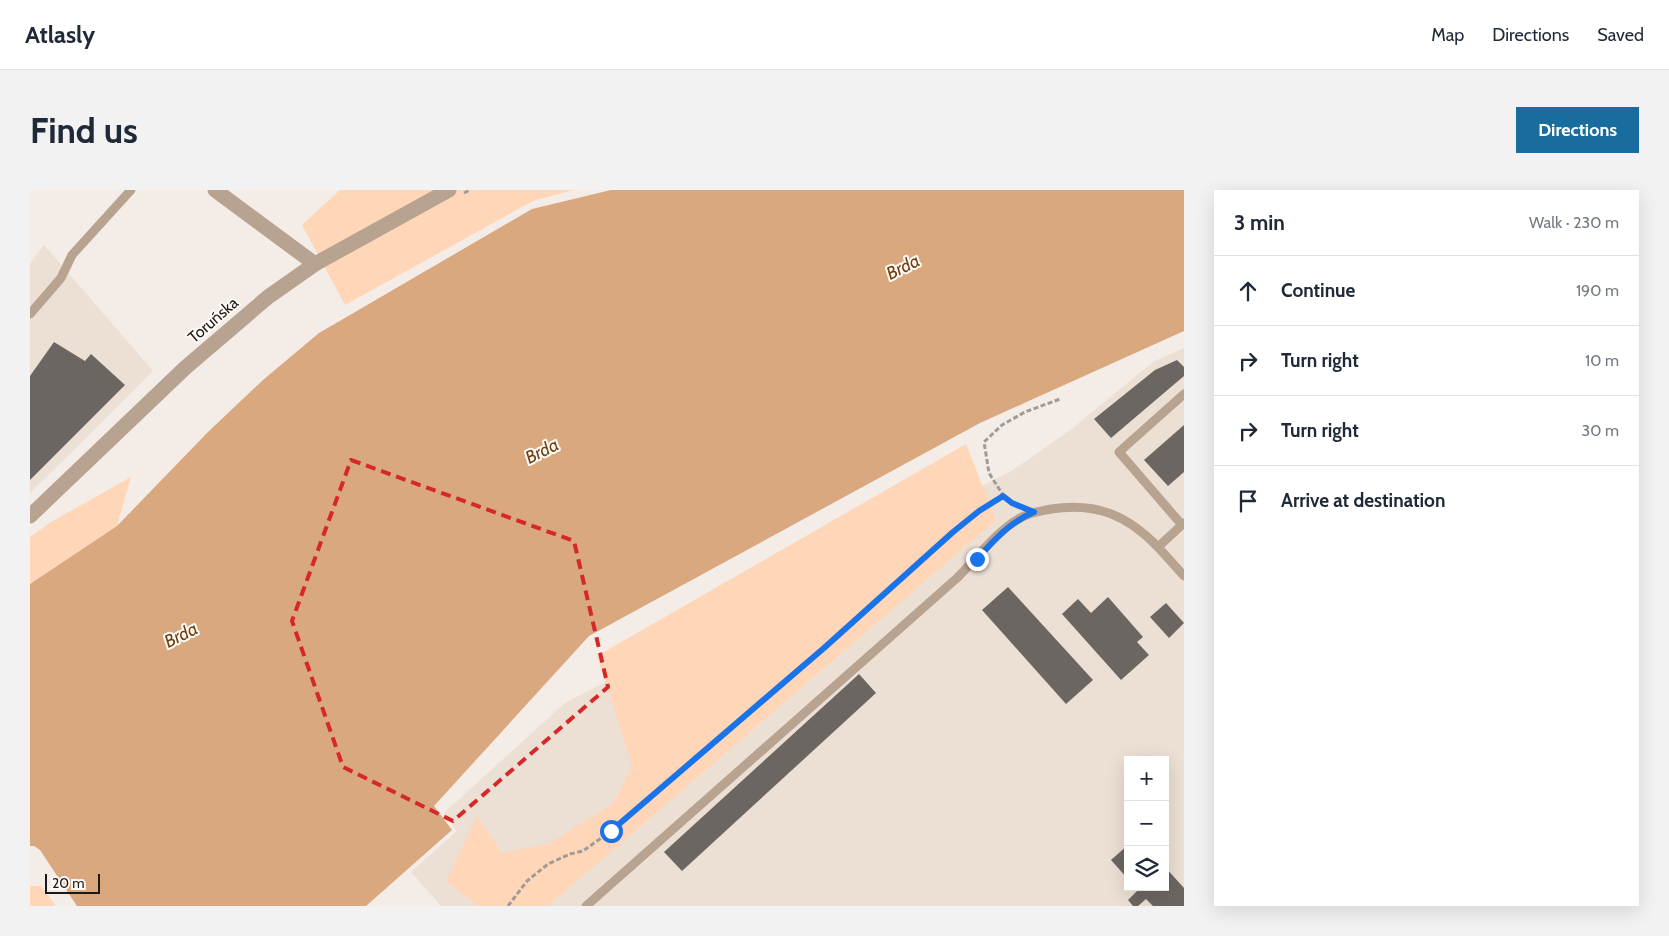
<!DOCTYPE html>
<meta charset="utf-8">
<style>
body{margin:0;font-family:Cabin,sans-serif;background:#f2f2f3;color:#1f2937}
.controls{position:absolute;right:15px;bottom:15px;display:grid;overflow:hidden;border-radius:0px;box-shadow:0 5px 20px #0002}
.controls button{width:45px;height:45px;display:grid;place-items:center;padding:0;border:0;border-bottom:1px solid #e0e1e3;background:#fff;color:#1f2937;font:25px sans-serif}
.scale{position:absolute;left:15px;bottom:12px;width:55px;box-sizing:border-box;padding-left:5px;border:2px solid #1b1917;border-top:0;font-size:14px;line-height:18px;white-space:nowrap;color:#1b1917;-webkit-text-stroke:4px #fffaf5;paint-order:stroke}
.stop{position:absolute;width:15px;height:15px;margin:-11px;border:4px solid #1a73e8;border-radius:50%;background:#fff}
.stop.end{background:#1a73e8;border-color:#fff;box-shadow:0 1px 5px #0008}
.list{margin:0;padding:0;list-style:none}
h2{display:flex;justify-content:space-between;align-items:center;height:65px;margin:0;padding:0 20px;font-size:21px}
h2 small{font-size:16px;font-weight:400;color:#747a83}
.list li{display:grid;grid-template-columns:32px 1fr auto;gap:15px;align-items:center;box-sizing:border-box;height:70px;padding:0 20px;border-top:1px solid #e0e1e3}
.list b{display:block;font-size:19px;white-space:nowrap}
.list em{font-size:16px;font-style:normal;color:#747a83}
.icon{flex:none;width:28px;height:28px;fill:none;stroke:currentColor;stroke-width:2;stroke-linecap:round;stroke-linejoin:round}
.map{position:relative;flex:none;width:1154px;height:716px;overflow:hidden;border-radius:0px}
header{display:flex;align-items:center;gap:30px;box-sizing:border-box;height:70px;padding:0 25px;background:#fff;border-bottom:1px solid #e0e1e3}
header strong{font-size:24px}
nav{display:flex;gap:28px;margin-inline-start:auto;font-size:18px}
.intro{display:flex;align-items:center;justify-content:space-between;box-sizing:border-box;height:120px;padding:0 30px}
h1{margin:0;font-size:35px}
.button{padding:12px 22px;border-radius:0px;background:#196d9e;color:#fff;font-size:18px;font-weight:700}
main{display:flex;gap:30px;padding:0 30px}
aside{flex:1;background:#fff;border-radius:0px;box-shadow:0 5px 20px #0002}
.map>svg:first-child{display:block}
.built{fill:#ecdfd4;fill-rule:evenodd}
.green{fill:#ffd7b8}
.water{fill:#daa87f}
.building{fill:#6b6661}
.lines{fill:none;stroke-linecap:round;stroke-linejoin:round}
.path{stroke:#a09b97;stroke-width:3;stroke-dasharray:5 2.5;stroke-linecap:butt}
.service{stroke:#b8a290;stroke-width:9}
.tertiary{stroke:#b8a290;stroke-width:15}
.route{stroke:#1a73e8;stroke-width:6}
.marked{fill:none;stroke:#d62828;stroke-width:4;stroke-dasharray:10 6;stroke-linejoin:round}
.labels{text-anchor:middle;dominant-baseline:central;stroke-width:4;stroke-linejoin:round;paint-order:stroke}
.street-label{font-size:16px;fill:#1b1917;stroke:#fffaf5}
.water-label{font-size:18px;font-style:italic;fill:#6e3f0e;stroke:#fffaf5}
</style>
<header>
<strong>Atlasly</strong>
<nav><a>Map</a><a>Directions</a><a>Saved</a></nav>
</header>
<div class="intro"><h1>Find us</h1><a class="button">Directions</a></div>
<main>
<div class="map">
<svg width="1154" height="716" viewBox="0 0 1154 716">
<rect width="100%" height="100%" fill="#f3ece7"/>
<g class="built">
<polygon points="14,55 123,181 0,303 0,74"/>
<path d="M1154,158V716H411L381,682L427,641L414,623L535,513L983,280L1043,238L1123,172ZM1098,570H1135V697H1098Z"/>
</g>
<g class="green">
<polygon points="310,0 544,0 503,11 315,115 272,35"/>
<polygon points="936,254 966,330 518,716 448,716 416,691 447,626 472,663 518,654 584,613 602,576 567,466"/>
<polygon points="101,287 87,336 0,394 0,347 21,332"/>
<polygon points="0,696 11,696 26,716 0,716"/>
</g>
<polygon class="water" points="581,0 1154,0 1154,141 950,233 559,446 404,616 422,640 336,716 47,716 10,660 4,656 0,656 0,394 87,336 178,242 233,190 289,143 502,19"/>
<g class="building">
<polygon points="24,152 55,171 61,164 95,195 0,290 0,186"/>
<polygon points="1147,170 1154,177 1154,186 1081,248 1064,229 1125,180"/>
<polygon points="1154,235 1154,282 1138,296 1114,270"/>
<polygon points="978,397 1063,490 1036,514 952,420"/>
<polygon points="1078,407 1113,447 1107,452 1119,465 1091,490 1032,424 1048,409 1061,423"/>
<polygon points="1136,413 1154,433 1139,448 1120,427"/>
<polygon points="829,484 846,503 652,681 634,662"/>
<polygon points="1098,655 1098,689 1081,670"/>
<polygon points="1135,677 1154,698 1154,716 1123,716 1116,709 1108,716 1103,716 1098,710 1108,700 1106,697 1135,697"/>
</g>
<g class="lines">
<g class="path">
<polyline points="434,3 440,0"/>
<polyline points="987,315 973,305 959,283 954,252 972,235 995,222 1030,209"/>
<polyline points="478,716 497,691 518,674 540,664 553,661 581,641 794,458 923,342 949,321 973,305"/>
</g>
<g class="service">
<polyline points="0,124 31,88 42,65 101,0"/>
<polyline points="1154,333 1128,357 1154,386"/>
<polyline points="1152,335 1089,262 1154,204"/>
<path d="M556,716L927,388C947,368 966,341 992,327C1001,322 1011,321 1021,319C1066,312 1097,325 1128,357"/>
</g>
<g class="tertiary">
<polyline points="185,0 285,74"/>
<polyline points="0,326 155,178 238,107 285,74 419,0"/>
</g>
</g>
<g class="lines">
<path class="route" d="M581,641L794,458L923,342L949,321L973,306L982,313L1004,322C980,332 964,350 947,369"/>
</g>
<path class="marked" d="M321,270L544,351L578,497L423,631L313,577L262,431Z"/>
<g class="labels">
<g class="street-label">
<text transform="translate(183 130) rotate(-41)">Toruńska</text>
</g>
<g class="water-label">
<text transform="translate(873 77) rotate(-27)">Brda</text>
<text transform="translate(512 261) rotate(-27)">Brda</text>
<text transform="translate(151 445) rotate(-27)">Brda</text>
</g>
</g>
</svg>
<div class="controls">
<button>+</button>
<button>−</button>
<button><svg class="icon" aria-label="layers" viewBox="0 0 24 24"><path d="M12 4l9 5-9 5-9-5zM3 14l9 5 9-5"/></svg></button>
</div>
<div class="scale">20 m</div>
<div class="stop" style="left:581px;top:641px"></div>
<div class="stop end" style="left:947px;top:369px"></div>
</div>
<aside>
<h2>3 min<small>Walk · 230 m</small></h2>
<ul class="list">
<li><svg class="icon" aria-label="ahead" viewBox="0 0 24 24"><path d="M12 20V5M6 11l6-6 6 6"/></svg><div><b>Continue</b></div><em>190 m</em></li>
<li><svg class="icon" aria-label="right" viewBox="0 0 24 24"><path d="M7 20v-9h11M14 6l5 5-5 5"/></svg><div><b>Turn right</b></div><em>10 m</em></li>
<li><svg class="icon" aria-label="right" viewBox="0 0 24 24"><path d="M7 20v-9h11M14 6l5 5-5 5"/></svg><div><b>Turn right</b></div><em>30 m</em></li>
<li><svg class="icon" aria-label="arrive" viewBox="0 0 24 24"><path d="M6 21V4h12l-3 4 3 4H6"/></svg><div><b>Arrive at destination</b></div></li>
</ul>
</aside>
</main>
